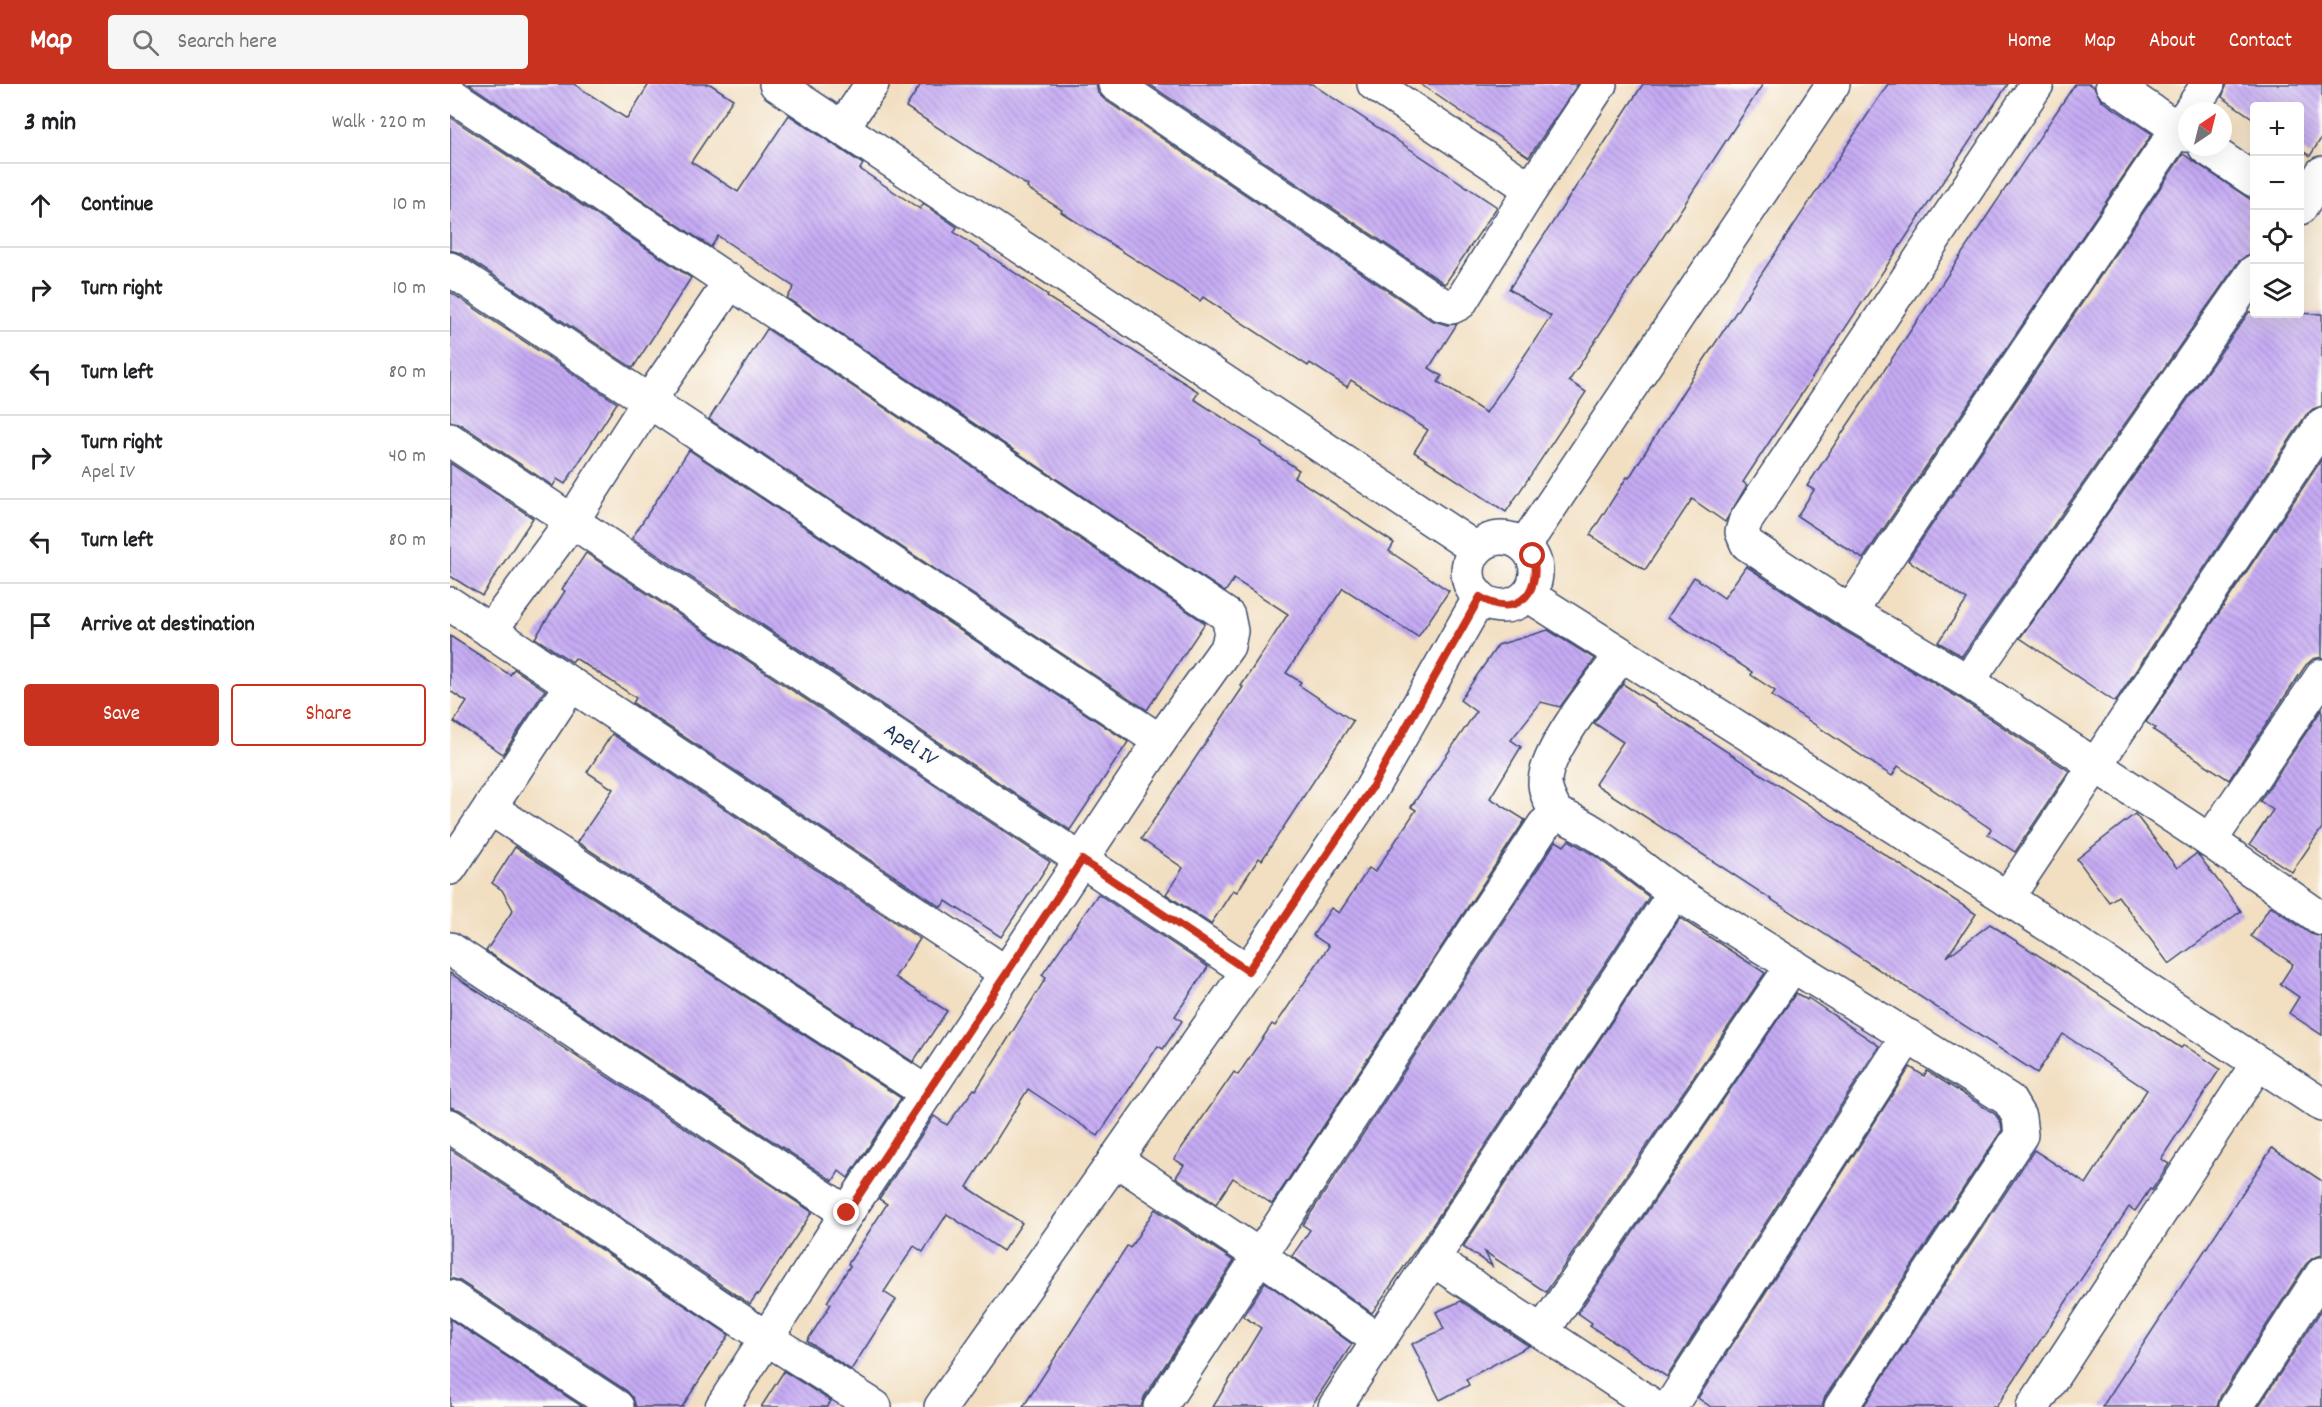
<!DOCTYPE html>
<meta charset="utf-8">
<style>
body{margin:0;font-family:Dekko,sans-serif;background:#f6f6f6;color:#202124}
.controls{position:absolute;right:18px;top:18px;display:grid;overflow:hidden;border-radius:6px;box-shadow:0 6px 24px #0002}
.controls button{width:54px;height:54px;display:grid;place-items:center;padding:0;border:0;border-bottom:2px solid #e0e0e0;background:#fff;color:#202124;font:30px sans-serif}
.compass{position:absolute;left:1728px;top:18px;width:54px;height:54px;border-radius:50%;background:#fff;box-shadow:0 6px 24px #0002;rotate:35deg}
.stop{position:absolute;width:18px;height:18px;margin:-14px;border:4px solid #c8321e;border-radius:50%;background:#fff}
.stop.end{background:#c8321e;border-color:#fff;box-shadow:0 2px 6px #0008}
.list{margin:0;padding:0;list-style:none}
h2{display:flex;justify-content:space-between;align-items:center;height:78px;margin:0;padding:0 24px;font-size:26px}
h2 small{font-size:20px;font-weight:400;color:#757577}
.list li{display:grid;grid-template-columns:39px 1fr auto;gap:18px;align-items:center;box-sizing:border-box;height:84px;padding:0 24px;border-top:2px solid #e0e0e0}
.list b{display:block;font-size:22px;white-space:nowrap}
.list p{margin:0;font-size:20px;white-space:nowrap;color:#757577}
.list em{font-size:20px;font-style:normal;color:#757577}
.actions{display:flex;gap:12px;padding:18px 24px}
.actions a{flex:1;padding:14px 0;border:2px solid #c8321e;border-radius:6px;text-align:center;font-size:21px;color:#c8321e}
.actions .main{background:#c8321e;color:#fff}
.icon{flex:none;width:33px;height:33px;fill:none;stroke:currentColor;stroke-width:2;stroke-linecap:round;stroke-linejoin:round}
.map{position:relative;flex:none;width:1872px;height:1323px;overflow:hidden}
header{display:flex;align-items:center;gap:36px;box-sizing:border-box;height:84px;padding:0 30px;background:#c8321e;color:#fff}
header strong{font-size:28px}
nav{display:flex;gap:33px;margin-inline-start:auto;font-size:21px}
.search{width:420px;height:54px;background:#f6f6f6;display:flex;align-items:center;gap:15px;box-sizing:border-box;padding:0 21px;border-radius:6px;color:#757577;font-size:22px}
main{display:flex}
aside{flex:1;background:#fff}
.map>svg:first-child{display:block}
.building{fill:url(#building-back-hatch)}
.lines{fill:none;stroke-linecap:round;stroke-linejoin:round}
.minor-casing{stroke:#3b496d;stroke-width:36}
.minor{stroke:#fff;stroke-width:33}
.route{stroke:#c8321e;stroke-width:8}
.labels{text-anchor:middle;dominant-baseline:central;stroke-width:4.5;stroke-linejoin:round;paint-order:stroke}
.street-label{font-size:22px;fill:#1b2f5e;stroke:#fdfcf7}
</style>
<header>
<strong>Map</strong>
<div class="search"><svg class="icon" aria-label="search" viewBox="0 0 24 24"><circle cx="10" cy="10" r="6"/><path d="M15 15l6 6"/></svg>Search here</div>
<nav><a>Home</a><a>Map</a><a>About</a><a>Contact</a></nav>
</header>
<main>
<aside>
<h2>3 min<small>Walk · 220 m</small></h2>
<ul class="list">
<li><svg class="icon" aria-label="ahead" viewBox="0 0 24 24"><path d="M12 20V5M6 11l6-6 6 6"/></svg><div><b>Continue</b></div><em>10 m</em></li>
<li><svg class="icon" aria-label="right" viewBox="0 0 24 24"><path d="M7 20v-9h11M14 6l5 5-5 5"/></svg><div><b>Turn right</b></div><em>10 m</em></li>
<li><svg class="icon" aria-label="left" viewBox="0 0 24 24"><path d="M17 20v-9H6M10 6l-5 5 5 5"/></svg><div><b>Turn left</b></div><em>80 m</em></li>
<li><svg class="icon" aria-label="right" viewBox="0 0 24 24"><path d="M7 20v-9h11M14 6l5 5-5 5"/></svg><div><b>Turn right</b><p>Apel IV</p></div><em>40 m</em></li>
<li><svg class="icon" aria-label="left" viewBox="0 0 24 24"><path d="M17 20v-9H6M10 6l-5 5 5 5"/></svg><div><b>Turn left</b></div><em>80 m</em></li>
<li><svg class="icon" aria-label="arrive" viewBox="0 0 24 24"><path d="M6 21V4h12l-3 4 3 4H6"/></svg><div><b>Arrive at destination</b></div></li>
</ul>
<div class="actions"><a class="main">Save</a><a>Share</a></div>
</aside>
<div class="map">
<svg width="1872" height="1323" viewBox="0 0 1872 1323">
<defs>
<pattern id="building-back-hatch" width="6" height="6" patternUnits="userSpaceOnUse" patternTransform="scale(1.5)"><rect width="6" height="6" fill="#c6abf4"/><path d="M-1 5l2 2M0 0l6 6M5-1l2 2" fill="none" stroke="#a08cc9"/></pattern>
</defs>
<rect width="100%" height="100%" fill="#fdfcf7"/>
<filter id="ink" filterUnits="userSpaceOnUse"><feTurbulence type="fractalNoise" baseFrequency=".0167" numOctaves="2"/><feDisplacementMap in="SourceGraphic" scale="12" xChannelSelector="R" yChannelSelector="G"/><feConvolveMatrix kernelMatrix="1 2 1 2 8 2 1 2 1" color-interpolation-filters="sRGB"/></filter>
<filter id="wash" filterUnits="userSpaceOnUse"><feTurbulence type="fractalNoise" baseFrequency=".008" numOctaves="4" result="noise"/><feDisplacementMap in="SourceGraphic" scale="24" xChannelSelector="R" yChannelSelector="G"/><feGaussianBlur stdDeviation="1.35" result="paint"/><feColorMatrix in="noise" values="0 0 0 0 0 0 0 0 0 0 0 0 0 0 0 0 0 1.4 0 .05"/><feComposite in="paint" operator="in"/></filter>
<g filter="url(#wash)">
<rect width="100%" height="100%" fill="#f2dfc2"/>
<g id="blocks">
<g class="building">
<polygon points="19,0 124,0 177,35 199,0 260,0 283,15 241,78 288,108 339,31 413,80 410,85 470,125 473,120 507,143 504,148 598,211 597,213 749,308 744,315 812,359 811,361 849,386 844,393 944,459 939,467 999,507 968,553 893,504 836,589 851,598 849,601 903,637 812,776 809,774 787,808 783,806 761,840 716,810 733,784 691,755 793,603 791,602 838,530 784,495 775,508 337,214 344,203 268,152 261,163"/>
<polygon points="471,0 646,0 648,9 655,16 981,236 997,241 1007,240 979,284 992,292 988,298 1036,329 1101,232 1059,205 1193,0 1313,0 1119,297 1136,308 1056,428 964,368 978,346 901,296 897,303 860,279 858,282 753,213 750,217 611,128 612,126 577,104 578,102 456,23"/>
<polygon points="699,0 862,0 1047,123 995,200"/>
<polygon points="970,0 1128,0 1079,73"/>
<polygon points="1438,0 1558,0 1318,360 1293,398 1297,401 1275,438 1242,415 1195,486 1140,451 1177,393 1179,394 1236,303"/>
<polygon points="1625,0 1639,0 1644,3 1651,16 1702,50 1413,475 1347,432 1364,406 1357,402"/>
<polygon points="1777,0 1872,0 1872,53 1860,72 1850,65 1850,22 1804,22 1804,35 1772,13"/>
<polygon points="0,33 241,194 183,284 10,169 0,166"/>
<polygon points="1733,70 1804,118 1804,161 1798,171 1789,177 1512,572 1488,558 1517,516 1458,476"/>
<polygon points="0,208 167,319 115,400 107,395 103,402 10,340 0,337"/>
<polygon points="1799,228 1872,230 1872,322 1863,325 1856,331 1665,618 1570,554"/>
<polygon points="317,245 755,539 697,626 259,335"/>
<polygon points="239,366 678,658 620,746 182,454"/>
<polygon points="1872,375 1872,573 1863,575 1856,581 1779,696 1703,646 1705,644 1696,638"/>
<polygon points="0,379 83,434 32,512 0,492"/>
<polygon points="136,469 600,778 551,853 496,817 491,823 183,619 186,614 161,597 125,574 122,578 85,554 115,507 112,505"/>
<polygon points="1296,482 1390,544 1509,614 1619,687 1565,768 1538,750 1541,745 1448,682 1442,692 1322,612 1325,607 1301,591 1302,588 1218,533 1244,493 1274,514"/>
<polygon points="1098,546 1145,575 1110,623 1091,618 1061,656 1071,663 1040,714 1075,736 822,1120 783,1094 766,1120 726,1093 734,1081 724,1075 784,988 788,991 822,940 825,942 879,862 863,851 881,824 889,829 919,784 925,788 966,726 961,723 1026,628 1010,616 1048,561"/>
<polygon points="0,552 60,591 64,585 95,606 53,670 4,638 17,618 0,607"/>
<polygon points="1173,600 1526,830 1497,873 1540,840 1731,964 1734,961 1770,985 1711,1075 1719,1080 1702,1106 1700,1105 1685,1127 1679,1123 1546,1323 1413,1323 1584,1066 1636,1100 1697,1006 1613,950 1587,989 1145,700 1173,658 1144,639"/>
<polygon points="1872,625 1872,744 1842,788 1800,760 1823,726 1810,717"/>
<polygon points="162,650 470,855 445,893 497,927 463,978 127,758 163,705 137,688"/>
<polygon points="1685,730 1727,784 1746,770 1750,773 1791,827 1719,880 1668,812 1659,818 1627,775"/>
<polygon points="1119,756 1144,771 1199,813 982,1142 922,1229 842,1172 860,1146 853,1141 1106,757 1114,762"/>
<polygon points="65,763 451,1014 398,1094 389,1087 383,1097 36,867 63,826 52,806 42,799"/>
<polygon points="648,810 758,883 725,932 732,937 713,965 708,962 648,1052 578,1005 517,1103 572,1139 553,1167 497,1130 473,1168 464,1162 434,1208 446,1216 401,1286 357,1257 381,1220 377,1218 400,1182 398,1180 437,1120 429,1115 484,1032 497,1041 524,1005 526,1006 596,894 592,891"/>
<polygon points="1820,822 1861,850 1872,853 1872,951 1839,929 1849,913 1830,900 1843,880 1801,852"/>
<polygon points="1230,834 1315,889 1096,1208 1035,1168 1042,1182 1013,1163"/>
<polygon points="0,889 362,1128 308,1211 307,1210 300,1220 10,1026 0,1023"/>
<polygon points="1346,909 1357,916 1358,914 1429,962 1217,1293 1140,1242 1142,1239 1128,1229"/>
<polygon points="1460,983 1474,992 1477,987 1545,1030 1551,1039 1552,1046 1375,1313 1372,1323 1261,1323 1248,1314"/>
<polygon points="1822,1064 1872,1097 1872,1171 1863,1174 1856,1180 1770,1313 1767,1323 1652,1323"/>
<polygon points="0,1065 279,1251 232,1323 186,1323 183,1314 177,1307 10,1197 0,1194"/>
<polygon points="705,1125 784,1177 694,1313 691,1323 573,1323 677,1162 680,1164"/>
<polygon points="815,1198 902,1260 861,1323 763,1323 811,1244 793,1232"/>
<polygon points="1011,1217 1079,1262 1016,1295 1019,1301 990,1316 962,1260 994,1245 986,1228"/>
<polygon points="1872,1225 1872,1323 1808,1323"/>
<polygon points="0,1235 133,1323 0,1323"/>
<polygon points="334,1287 381,1317 377,1323 311,1323"/>
</g>
</g>
</g>
<g filter="url(#ink)">
<use href="#blocks" fill-opacity="0" stroke="#3b496d" stroke-width="1.5"/>
<g class="lines">
<g class="minor-casing">
<g id="minor">
<polyline points="326,0 1026,465"/>
<polyline points="665,0 991,220 1002,223 1010,219 1081,105 1150,0"/>
<polyline points="924,0 1081,105"/>
<polyline points="1587,0 1295,438 1292,448 1297,460 1400,528 1519,598 1760,757 1872,835"/>
<polyline points="1662,0 1737,51"/>
<polyline points="0,10 778,532 781,547 778,562 710,657 397,1129 272,1323"/>
<polyline points="1740,27 1758,0"/>
<polyline points="392,44 422,0"/>
<polyline points="1755,63 1804,96"/>
<polyline points="1850,124 1872,89"/>
<polyline points="0,185 710,657"/>
<polyline points="0,356 798,887"/>
<circle cx="1052" cy="488" r="34"/>
<polyline points="1074,462 1383,0"/>
<polyline points="1078,511 1557,814 1872,1021"/>
<polyline points="0,520 556,889"/>
<polyline points="1400,528 1737,31"/>
<polyline points="40,547 122,437 199,317 281,197"/>
<polyline points="1519,598 1529,581 1804,188"/>
<polyline points="40,724 477,1009"/>
<path d="M1107,730C1102,721 1096,711 1095,700C1093,669 1152,597 1172,571"/>
<polyline points="1760,757 1872,592"/>
<polyline points="0,784 121,601"/>
<polyline points="1557,814 1872,341"/>
<polyline points="0,865 397,1129"/>
<polyline points="0,1042 318,1255 425,1323"/>
<polyline points="665,1075 810,1172 928,1256"/>
<polyline points="982,1175 1205,1323"/>
<polyline points="0,1213 167,1323"/>
<polyline points="1092,1248 1343,881"/>
<polyline points="491,1323 798,887 921,705 1030,513"/>
<path d="M710,1323L1094,741L1107,730C1152,746 1187,784 1228,810C1337,879 1449,946 1559,1016L1569,1033L1571,1051L1391,1323"/>
<polyline points="885,1323 1225,808"/>
<polyline points="1220,1323 1458,952"/>
<polyline points="1583,1323 1808,979"/>
<polyline points="1786,1323 1872,1190"/>
</g>
</g>
<use href="#minor" class="minor"/>
</g>
</g>
<g class="lines" filter="url(#ink)">
<path class="route" d="M397,1129L632,776L798,887L921,705L1030,513C1064,535 1092,511 1083,472"/>
</g>
<g class="labels">
<g class="street-label">
<text transform="translate(460 662) rotate(34)">Apel IV</text>
</g>
</g>
</svg>
<div class="controls">
<button>+</button>
<button>−</button>
<button><svg class="icon" aria-label="locate" viewBox="0 0 24 24"><circle cx="12" cy="12" r="6"/><path d="M12 2v4M12 18v4M2 12h4M18 12h4"/></svg></button>
<button><svg class="icon" aria-label="layers" viewBox="0 0 24 24"><path d="M12 4l9 5-9 5-9-5zM3 14l9 5 9-5"/></svg></button>
</div>
<svg class="compass" viewBox="-18 -18 36 36"><path d="M0-13l5 13h-10z" fill="#e53935"/><path d="M0 13l5-13h-10z" fill="#757577"/></svg>
<div class="stop" style="left:1083px;top:472px"></div>
<div class="stop end" style="left:397px;top:1129px"></div>
</div>
</main>
